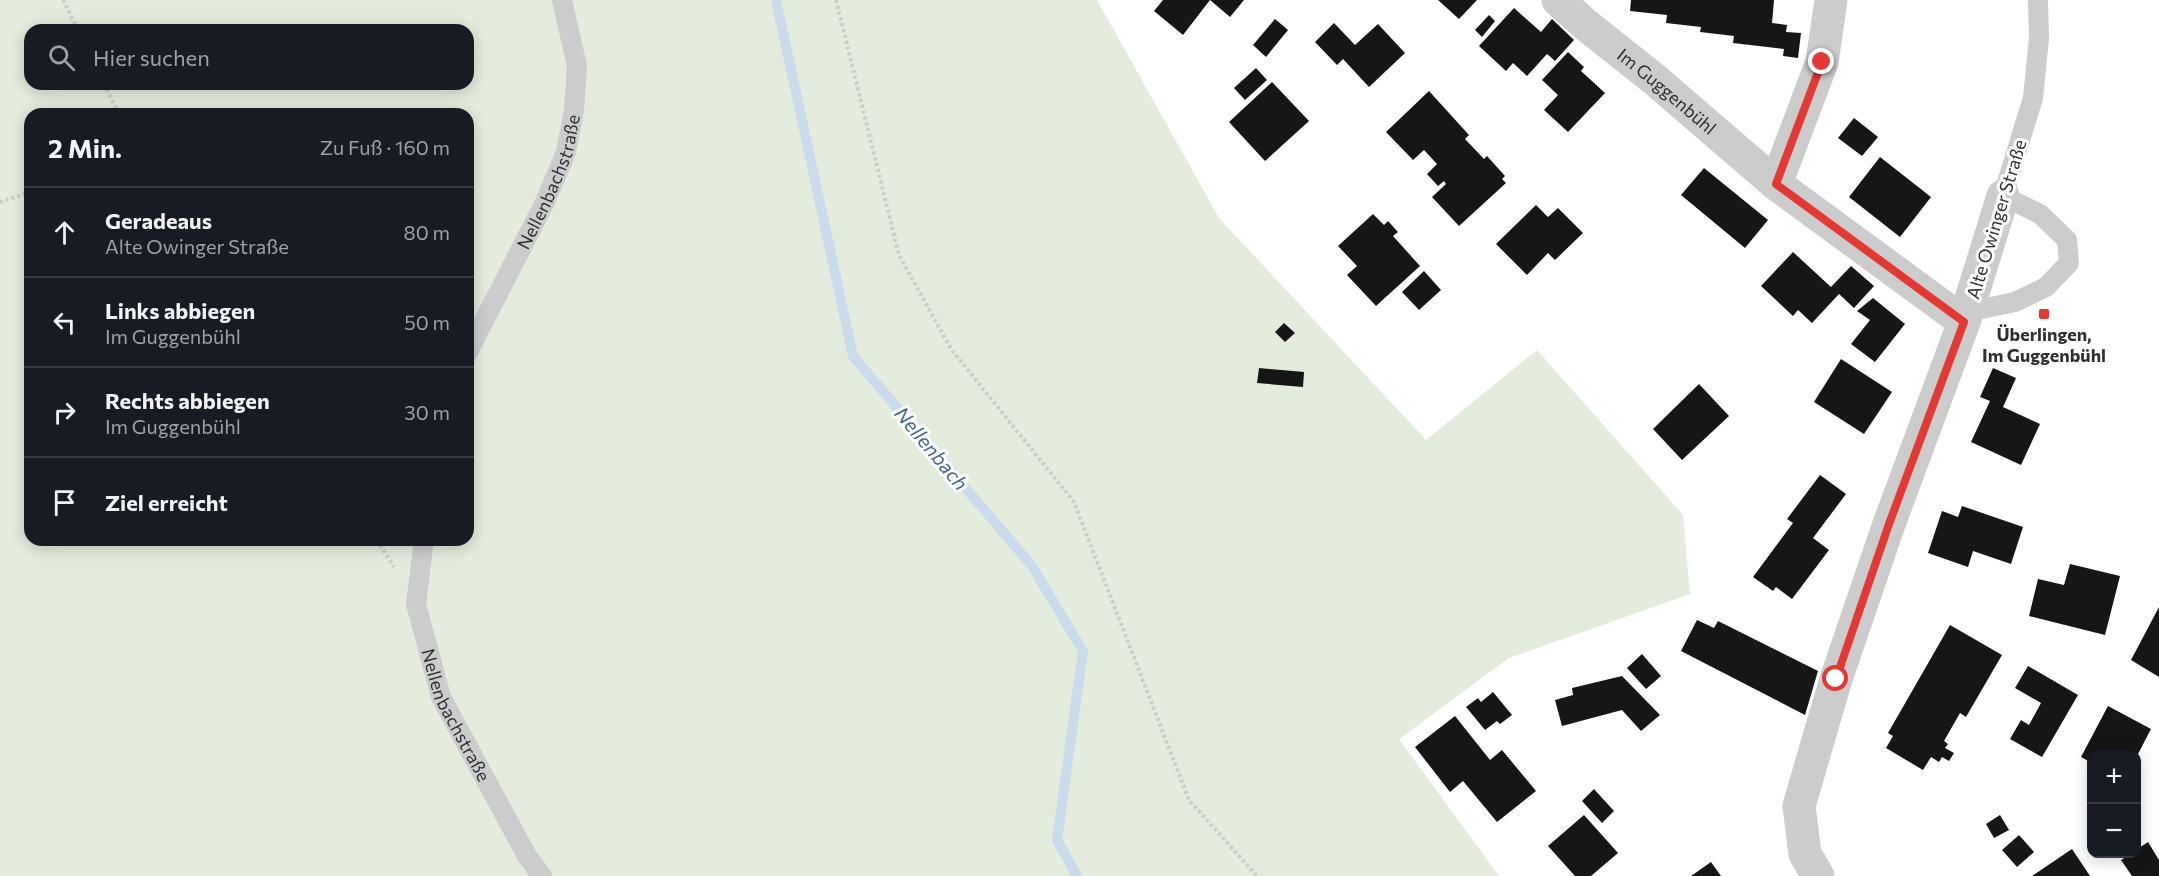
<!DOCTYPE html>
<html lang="de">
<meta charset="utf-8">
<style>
body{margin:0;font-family:Commissioner,sans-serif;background:#242831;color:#f1f3f6}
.controls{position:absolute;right:18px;bottom:18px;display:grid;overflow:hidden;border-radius:12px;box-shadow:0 3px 15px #0003}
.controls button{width:54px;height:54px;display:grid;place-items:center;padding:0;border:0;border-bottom:2px solid #363941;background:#171b24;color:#f1f3f6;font:30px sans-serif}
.stop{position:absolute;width:18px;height:18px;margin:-14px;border:4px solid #e23935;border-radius:50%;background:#fff}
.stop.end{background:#e23935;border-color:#fff;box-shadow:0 2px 6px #0008}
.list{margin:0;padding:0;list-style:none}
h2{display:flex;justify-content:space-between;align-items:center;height:78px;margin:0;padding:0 24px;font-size:26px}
h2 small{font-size:20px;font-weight:400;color:#9ea1a6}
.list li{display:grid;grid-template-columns:39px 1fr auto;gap:18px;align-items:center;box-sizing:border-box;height:90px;padding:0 24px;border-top:2px solid #363941}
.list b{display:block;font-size:22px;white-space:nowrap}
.list p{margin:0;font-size:20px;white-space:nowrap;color:#9ea1a6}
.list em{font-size:20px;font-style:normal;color:#9ea1a6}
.icon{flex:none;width:33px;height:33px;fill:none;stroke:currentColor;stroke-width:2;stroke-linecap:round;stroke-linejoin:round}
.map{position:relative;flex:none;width:2159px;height:876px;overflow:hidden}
.search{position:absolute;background:#171b24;box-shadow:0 3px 15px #0003;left:24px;top:24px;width:450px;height:66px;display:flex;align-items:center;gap:15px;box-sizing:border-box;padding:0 21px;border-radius:18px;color:#9ea1a6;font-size:22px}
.panel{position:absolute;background:#171b24;box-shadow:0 3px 15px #0003;left:24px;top:108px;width:450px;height:438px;border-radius:18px}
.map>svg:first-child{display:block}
.green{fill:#e4ecdd;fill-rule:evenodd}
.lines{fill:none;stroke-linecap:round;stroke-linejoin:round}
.stream{stroke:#cadbeb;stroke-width:10}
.building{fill:#161616}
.path{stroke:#ccc;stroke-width:4;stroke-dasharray:3 3;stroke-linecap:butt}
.lane{stroke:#ccc;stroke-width:20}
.street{stroke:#ccc;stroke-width:33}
.route{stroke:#e23935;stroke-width:8}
.poi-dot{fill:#e23935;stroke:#fff;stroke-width:2}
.labels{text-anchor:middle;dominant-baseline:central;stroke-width:6;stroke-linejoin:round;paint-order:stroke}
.street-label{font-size:18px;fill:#2f2f2f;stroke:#fff}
.poi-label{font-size:18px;font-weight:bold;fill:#2f2f2f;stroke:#fff}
.water-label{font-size:20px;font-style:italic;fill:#3e6990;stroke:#fff}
</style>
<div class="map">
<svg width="2159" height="876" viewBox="0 0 2159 876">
<rect width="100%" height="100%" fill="#fff"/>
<path class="green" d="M0,0H1097L1219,218L1426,440L1537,350L1683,515L1690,594L1509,658L1399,739L1499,876H0ZM30,30H468V84H30ZM30,114H468V540H30Z"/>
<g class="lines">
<polyline class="stream" points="776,0 853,356 1032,566 1083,651 1057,840 1077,876"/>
</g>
<g class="building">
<polygon points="1163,0 1244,0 1230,17 1210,0 1183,35 1154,11"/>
<polygon points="1438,0 1477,0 1459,19"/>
<polygon points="1631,0 1774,0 1772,23 1787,25 1786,32 1801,33 1798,58 1783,56 1784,49 1733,43 1734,36 1700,32 1701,27 1666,23 1667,15 1630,11"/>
<polygon points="1514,8 1541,32 1552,19 1574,40 1555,61 1547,54 1527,76 1513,63 1506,71 1479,46"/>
<polygon points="1489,15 1495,21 1482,37 1475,30"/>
<polygon points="1275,19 1288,30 1266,57 1253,45"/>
<polygon points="1334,23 1355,45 1378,24 1405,53 1369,87 1343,59 1337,65 1315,42"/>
<polygon points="1568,52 1584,67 1581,71 1605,93 1568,132 1544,110 1558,95 1542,80"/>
<polygon points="1256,68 1267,80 1245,100 1234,88"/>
<polygon points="1272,82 1309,121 1265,161 1229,122"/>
<polygon points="1429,91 1469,135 1465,139 1484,159 1487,156 1505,176 1502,179 1506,183 1459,226 1432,197 1446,184 1444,181 1438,186 1427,174 1437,164 1424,150 1413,160 1386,132"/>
<polygon points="1854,118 1878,137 1862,156 1838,138"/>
<polygon points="1880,157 1931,197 1900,237 1849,197"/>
<polygon points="1704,168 1768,220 1745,248 1681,195"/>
<polygon points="1536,205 1548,217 1558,208 1583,233 1555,260 1548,253 1527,275 1496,244"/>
<polygon points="1373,214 1384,225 1388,221 1398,232 1393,236 1420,266 1376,306 1347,275 1357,266 1338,246"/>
<polygon points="1793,252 1831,287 1851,266 1874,286 1854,308 1839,294 1812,323 1798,310 1793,316 1761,286"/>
<polygon points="1424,271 1441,290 1419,310 1402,292"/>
<polygon points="1873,298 1905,324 1875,362 1851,344 1870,320 1857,311"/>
<polygon points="1284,323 1295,333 1285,342 1275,332"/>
<polygon points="1841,359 1892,392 1864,434 1814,402"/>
<polygon points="1259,368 1304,372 1303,387 1257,383"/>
<polygon points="1993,368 2016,378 2003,407 2040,424 2021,465 1971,442 1990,401 1980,397"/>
<polygon points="1699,384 1729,416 1682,460 1653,429"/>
<polygon points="1820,475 1846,494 1813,538 1829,550 1792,599 1776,587 1773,591 1753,577 1793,523 1787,519"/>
<polygon points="1962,506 2023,527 2011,564 1973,551 1968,567 1928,553 1942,511 1958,517"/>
<polygon points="2070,564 2120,576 2105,635 2029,616 2038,579 2064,585"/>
<polygon points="2159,607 2159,677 2131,660"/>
<polygon points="1697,620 1714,628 1718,621 1818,671 1805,715 1681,651"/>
<polygon points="1950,625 2002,655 1966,717 1960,713 1944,741 1948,744 1945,748 1954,753 1949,761 1942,757 1939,762 1931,757 1923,770 1886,748 1893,736 1888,733"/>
<polygon points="1642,654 1661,676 1646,689 1627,668"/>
<polygon points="2028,666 2078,695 2042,757 2010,739 2021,720 2029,725 2041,703 2015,688"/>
<polygon points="1622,676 1660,715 1641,731 1622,710 1562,726 1555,700 1573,695 1572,688"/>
<polygon points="1493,692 1512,715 1500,724 1497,721 1485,730 1466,707 1478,698 1481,702"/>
<polygon points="2108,706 2151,729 2138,754 2092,754 2092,763 2081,757"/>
<polygon points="1455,716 1490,760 1502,750 1536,791 1497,822 1463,781 1450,792 1415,747"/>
<polygon points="1594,789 1614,811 1602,823 1582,801"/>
<polygon points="1584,815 1618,853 1591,876 1575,876 1548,846"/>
<polygon points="2000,815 2009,830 1994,838 1986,824"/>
<polygon points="2019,835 2034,852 2017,867 2002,850"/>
<polygon points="2148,842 2159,860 2159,876 2132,876 2121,860 2131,854 2136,854 2136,850"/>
<polygon points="2072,849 2090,876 2032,876"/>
<polygon points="1711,862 1721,876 1691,876"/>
</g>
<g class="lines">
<g class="path">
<polyline points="63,0 78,30"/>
<polyline points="836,0 899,255 951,349 1074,502 1189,800 1257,876"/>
<polyline points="104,84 119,114"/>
<polyline points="0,202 30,192"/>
<polyline points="377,540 394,567"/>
</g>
<g class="lane">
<polyline points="1967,312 2015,302 2046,287 2069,263 2067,240 2040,214 2003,196 2033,98 2039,38 2038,0"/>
<path id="s1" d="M468,352L545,202L566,152L574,110L577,66L562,0"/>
<path id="s2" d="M424,540L416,604L441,697L527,856L542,876"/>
</g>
<g class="street">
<path id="s3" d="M1558,0L1586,25L1654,79L1776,184L1964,322"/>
<polyline points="1776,184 1822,62 1831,0"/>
<polyline points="1818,876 1805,854 1799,806 1836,679 1889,524 1964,322 2003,196"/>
</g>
</g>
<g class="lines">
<polyline class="route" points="1822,62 1776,184 1964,322 1889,524 1836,679"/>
</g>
<rect class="poi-dot" x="2038" y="308" width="12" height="12" rx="3"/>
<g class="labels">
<g class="street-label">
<text stroke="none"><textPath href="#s3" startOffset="142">Im Guggenbühl</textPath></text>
<text stroke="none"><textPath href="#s1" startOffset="189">Nellenbachstraße</textPath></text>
<text transform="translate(1996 219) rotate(-73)">Alte Owinger Straße</text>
<text stroke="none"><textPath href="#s2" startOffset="183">Nellenbachstraße</textPath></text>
</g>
<g class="poi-label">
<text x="2044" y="334">Überlingen,<tspan x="2044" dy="21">Im Guggenbühl</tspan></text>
</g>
<g class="water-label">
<text transform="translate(932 448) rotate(50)">Nellenbach</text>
</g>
</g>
</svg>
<div class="controls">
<button>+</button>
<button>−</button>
</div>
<div class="stop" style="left:1836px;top:679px"></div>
<div class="stop end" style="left:1822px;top:62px"></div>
<div class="search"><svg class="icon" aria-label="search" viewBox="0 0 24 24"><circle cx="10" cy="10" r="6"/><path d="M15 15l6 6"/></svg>Hier suchen</div>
<section class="panel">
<h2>2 Min.<small>Zu Fuß · 160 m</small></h2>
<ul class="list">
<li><svg class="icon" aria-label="ahead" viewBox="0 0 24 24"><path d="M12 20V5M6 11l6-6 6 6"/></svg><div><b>Geradeaus</b><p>Alte Owinger Straße</p></div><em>80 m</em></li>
<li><svg class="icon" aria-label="left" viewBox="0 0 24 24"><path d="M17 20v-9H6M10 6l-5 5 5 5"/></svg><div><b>Links abbiegen</b><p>Im Guggenbühl</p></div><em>50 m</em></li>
<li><svg class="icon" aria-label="right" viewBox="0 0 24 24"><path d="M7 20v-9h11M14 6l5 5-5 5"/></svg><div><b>Rechts abbiegen</b><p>Im Guggenbühl</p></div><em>30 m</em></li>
<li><svg class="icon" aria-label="arrive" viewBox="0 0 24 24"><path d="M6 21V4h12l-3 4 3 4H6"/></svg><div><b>Ziel erreicht</b></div></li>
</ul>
</section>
</div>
